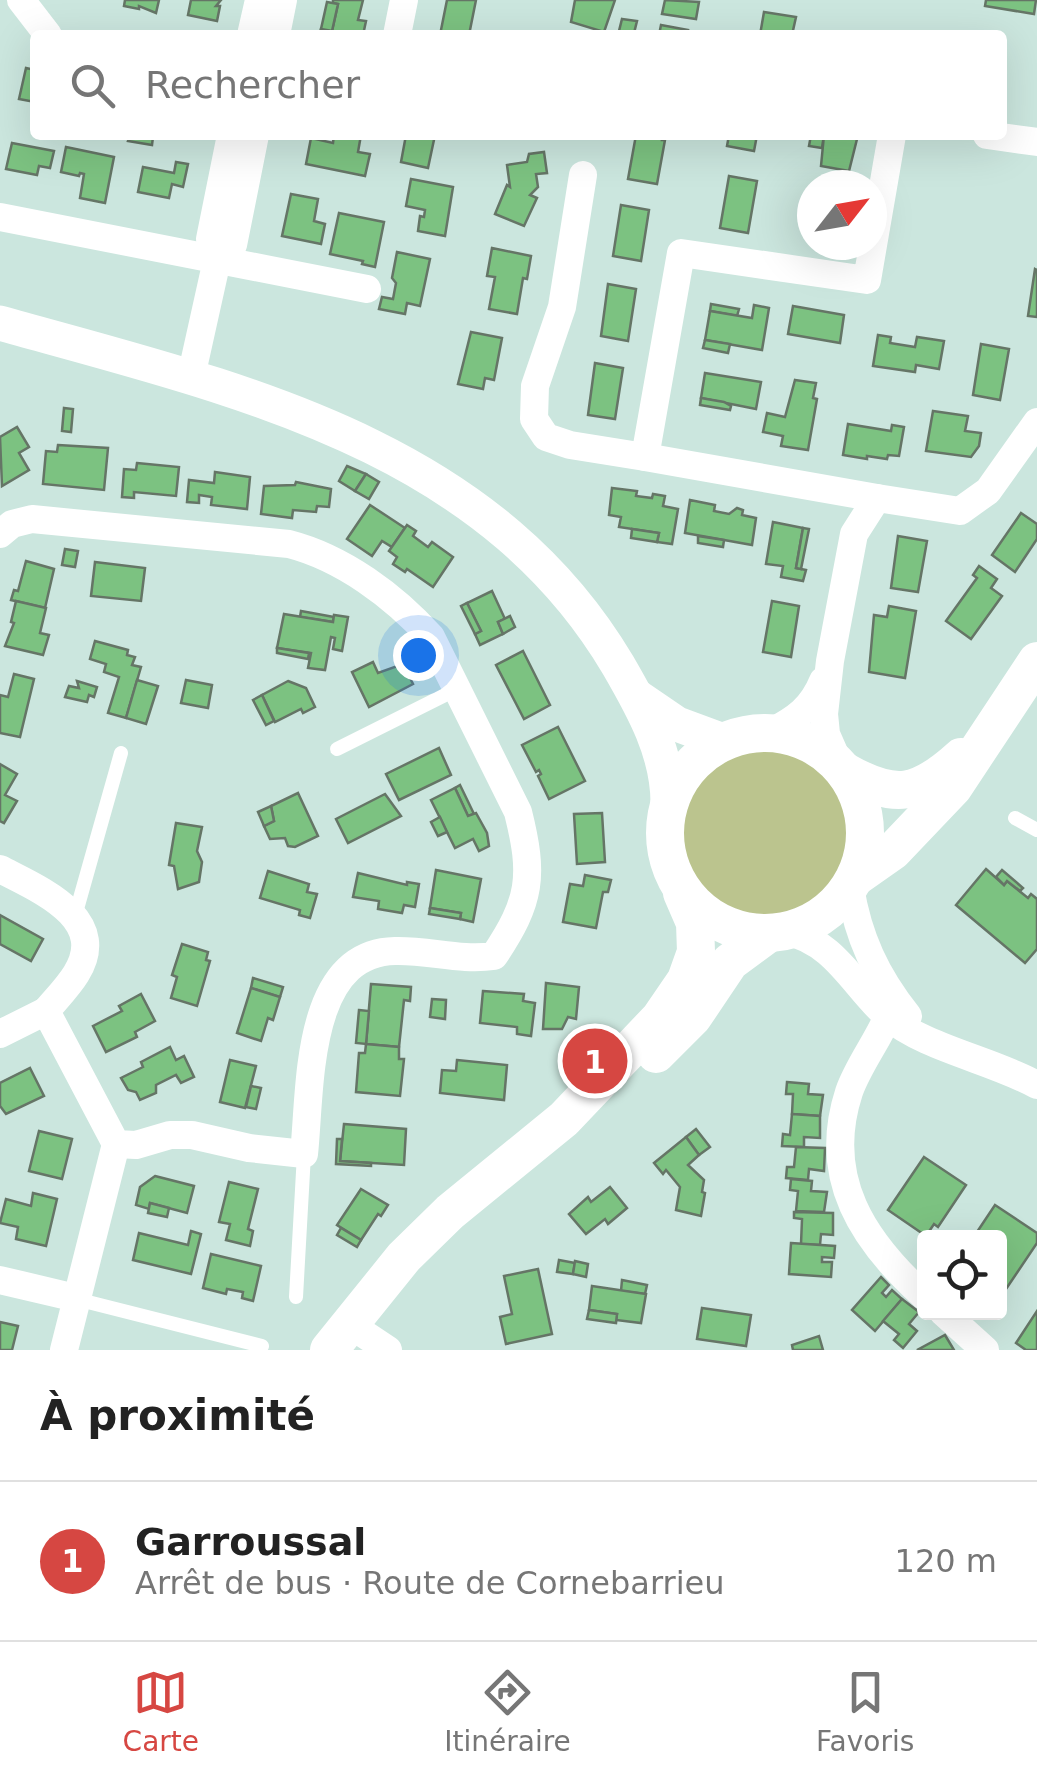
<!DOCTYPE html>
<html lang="fr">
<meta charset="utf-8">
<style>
body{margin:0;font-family:"DejaVu Sans",sans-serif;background:#f2f2f2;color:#222}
.controls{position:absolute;right:30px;bottom:30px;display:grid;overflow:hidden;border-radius:10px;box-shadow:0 10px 40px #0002}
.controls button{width:90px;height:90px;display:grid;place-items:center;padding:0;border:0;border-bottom:2px solid #e0e0e0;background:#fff;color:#222;font:50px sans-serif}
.compass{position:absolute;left:797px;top:170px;width:90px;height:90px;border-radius:50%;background:#fff;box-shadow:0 10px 40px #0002;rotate:59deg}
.you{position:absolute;left:418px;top:655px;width:35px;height:35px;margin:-25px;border:8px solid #fff;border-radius:50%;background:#1a73e8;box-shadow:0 0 0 15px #1a73e833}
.badge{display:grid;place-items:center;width:65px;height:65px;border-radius:50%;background:#d64742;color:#fff;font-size:32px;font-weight:700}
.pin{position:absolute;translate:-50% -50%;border:5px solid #fff;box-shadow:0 2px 10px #0006}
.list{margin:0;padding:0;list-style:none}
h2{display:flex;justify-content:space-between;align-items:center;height:130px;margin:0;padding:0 40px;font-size:42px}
h2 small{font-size:32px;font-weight:400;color:#767676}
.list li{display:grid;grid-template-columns:65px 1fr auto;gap:30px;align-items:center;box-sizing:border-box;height:160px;padding:0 40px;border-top:2px solid #e0e0e0}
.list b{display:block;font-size:38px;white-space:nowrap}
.list p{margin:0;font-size:32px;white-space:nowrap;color:#767676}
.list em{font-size:32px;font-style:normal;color:#767676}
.icon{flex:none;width:55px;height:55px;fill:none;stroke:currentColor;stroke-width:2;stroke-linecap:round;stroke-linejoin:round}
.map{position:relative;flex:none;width:1037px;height:1350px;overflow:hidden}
.search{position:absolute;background:#fff;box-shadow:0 10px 40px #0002;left:30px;right:30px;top:30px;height:110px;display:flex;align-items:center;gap:25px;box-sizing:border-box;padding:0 35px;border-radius:10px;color:#767676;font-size:38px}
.sheet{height:290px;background:#fff}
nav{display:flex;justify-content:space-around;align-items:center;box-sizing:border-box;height:140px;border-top:2px solid #e0e0e0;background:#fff;font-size:28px;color:#767676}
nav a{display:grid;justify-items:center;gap:5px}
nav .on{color:#d64742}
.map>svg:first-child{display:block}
.green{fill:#bbc48e}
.building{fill:#7cc281;stroke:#657566;stroke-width:2.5}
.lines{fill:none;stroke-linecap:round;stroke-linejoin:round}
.service{stroke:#fff;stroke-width:14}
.minor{stroke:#fff;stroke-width:28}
.tertiary{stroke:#fff;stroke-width:35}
.secondary{stroke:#fff;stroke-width:38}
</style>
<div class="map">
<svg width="1037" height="1350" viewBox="0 0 1037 1350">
<rect width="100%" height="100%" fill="#cbe6de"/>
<circle class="green" cx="768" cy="832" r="85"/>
<g class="building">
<polygon points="125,0 159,0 156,13 139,6 139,9 124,6"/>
<polygon points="191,0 221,0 216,6 220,6 217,21 188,15"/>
<polygon points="333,0 363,0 358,20 366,21 363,35 320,35 321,29 332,31 338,4 333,3"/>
<polygon points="447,0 476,0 469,35 440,35"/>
<polygon points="575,0 615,0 604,32 571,22"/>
<polygon points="665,0 699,2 696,19 662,14"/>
<polygon points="986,0 1036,0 1034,14 985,6"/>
<polygon points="327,2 338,4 332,31 321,29"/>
<polygon points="764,12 796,17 792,35 760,35"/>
<polygon points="622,19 637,21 634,33 619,31"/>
<polygon points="661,25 688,30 687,35 659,35"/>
<polygon points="26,68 35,70 35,102 19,99"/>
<polygon points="130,135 153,137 152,145 128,141"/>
<polygon points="334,135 361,135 358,152 370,154 365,176 306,164 311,138 333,143"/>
<polygon points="406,135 435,135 428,168 401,162"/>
<polygon points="636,135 663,135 662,140 665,140 657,184 628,179"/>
<polygon points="729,135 757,135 754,151 727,146"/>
<polygon points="811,135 824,135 822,148 809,146"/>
<polygon points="824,135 858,135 849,171 821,166"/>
<polygon points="12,143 54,151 50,168 39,166 37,175 6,169"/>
<polygon points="66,147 114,157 105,203 80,198 84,174 80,173 79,176 61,172"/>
<polygon points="544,152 547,173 536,174 538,187 530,195 537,198 524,226 495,214 507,185 510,187 507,165 527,162 529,154"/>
<polygon points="176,162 188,164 183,187 172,184 169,198 138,192 143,167 174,173"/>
<polygon points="729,176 757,181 748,233 720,228"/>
<polygon points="411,179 453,187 445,236 418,231 420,216 424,217 425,210 406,206"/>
<polygon points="291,194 318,199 314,221 325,224 321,244 282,236"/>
<polygon points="621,205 649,210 641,261 613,256"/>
<polygon points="339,213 384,222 375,267 362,264 363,261 330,254"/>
<polygon points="492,248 531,256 527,279 523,278 517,314 489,309 495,277 487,276"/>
<polygon points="397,252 430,259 420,306 407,303 405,314 379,309 382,297 393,299 396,283 392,278"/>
<polygon points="1035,269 1037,270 1037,317 1028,316"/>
<polygon points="608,284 636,289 628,341 601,336"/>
<polygon points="711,304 739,309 737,316 710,311"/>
<polygon points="754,305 769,308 762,350 705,340 710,311 752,318"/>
<polygon points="793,306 844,315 840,343 788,334"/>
<polygon points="471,332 502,338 494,380 485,378 483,389 458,384"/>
<polygon points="878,335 891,337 890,343 915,347 917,337 944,341 939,369 916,365 915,372 873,366"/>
<polygon points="705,340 730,344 728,353 703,348"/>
<polygon points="981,344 1009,349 1000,400 973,395"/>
<polygon points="595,363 623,368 615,419 588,415"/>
<polygon points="705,373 761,382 756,409 701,398"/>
<polygon points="795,380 816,383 813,398 817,399 808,450 781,446 783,436 763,432 767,413 785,417"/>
<polygon points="701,398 724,402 731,406 730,410 700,405"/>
<polygon points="64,408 73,409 71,432 62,431"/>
<polygon points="933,411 968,416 965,431 981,433 979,446 971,457 926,451"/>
<polygon points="848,424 891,431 892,425 904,427 899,456 888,455 887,459 867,456 867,459 843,455"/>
<polygon points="17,427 29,447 19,453 29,470 2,486 0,437"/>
<polygon points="58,445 108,448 104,490 43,484 46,451 57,452"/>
<polygon points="137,463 179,467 176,496 134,492 134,498 122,497 124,469 136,470"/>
<polygon points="347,466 366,474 355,491 339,481"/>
<polygon points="215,472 250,477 247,509 211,505 212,497 199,495 199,503 187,502 189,480 214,483"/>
<polygon points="366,474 379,482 369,499 355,491"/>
<polygon points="296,482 331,489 329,507 317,506 316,512 293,510 292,518 261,514 264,486 295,485"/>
<polygon points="612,488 637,491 636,496 652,498 653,494 665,496 663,506 678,509 672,544 657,542 659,533 619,527 621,517 609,515"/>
<polygon points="690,500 715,505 714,511 729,514 737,508 743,510 742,515 756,518 752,545 685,533"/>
<polygon points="370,505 405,528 392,547 382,541 372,556 347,539"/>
<polygon points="1021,513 1037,524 1037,539 1015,572 992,555"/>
<polygon points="773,522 803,528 796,568 806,570 803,581 781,577 783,566 766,564"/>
<polygon points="407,525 416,531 413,536 428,547 432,542 453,557 433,587 407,569 405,572 393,564 397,557 389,551"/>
<polygon points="803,528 809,529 801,569 796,568"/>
<polygon points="632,529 659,533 657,542 631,538"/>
<polygon points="698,536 724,540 723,547 698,543"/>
<polygon points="898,536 927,541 918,592 891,588"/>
<polygon points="65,549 78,551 75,567 62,565"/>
<polygon points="26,561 54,569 45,608 11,600 14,590 18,591"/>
<polygon points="95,562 145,568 141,601 91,596"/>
<polygon points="979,566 997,579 991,588 1002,596 971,639 946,621 977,578 973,575"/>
<polygon points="492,591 505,619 498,622 503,634 480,645 475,634 481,631 467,603"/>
<polygon points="16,601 46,608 40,633 49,635 43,655 5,646 14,623 11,622"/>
<polygon points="772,601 799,606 791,657 763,652"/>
<polygon points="467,603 481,631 475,634 461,606"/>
<polygon points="889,606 916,611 905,678 869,672 874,615 887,617"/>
<polygon points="301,611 334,617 333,622 300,617"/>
<polygon points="284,614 333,622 334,615 348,617 342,651 333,649 335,638 331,637 325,670 308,668 311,653 277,648"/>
<polygon points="510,616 515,627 503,634 498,622"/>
<polygon points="95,641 128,650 127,655 135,657 132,665 141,667 126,718 108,713 119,677 104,672 106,664 90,659"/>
<polygon points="277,648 309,653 308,659 277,653"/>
<polygon points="523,651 550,705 524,719 496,665"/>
<polygon points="373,662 378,673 403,664 413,684 369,707 352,672"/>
<polygon points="14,674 34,679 20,737 0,733 0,695 8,697"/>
<polygon points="137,680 158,686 146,724 126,718"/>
<polygon points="186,680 212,685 208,708 181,703"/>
<polygon points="77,681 97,687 94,697 89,695 87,702 65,697 69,686 79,688"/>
<polygon points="288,681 306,688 315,707 303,713 301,709 275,722 262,695"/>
<polygon points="262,695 274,721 266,725 253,700"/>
<polygon points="558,727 585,781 549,799 538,776 541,774 539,770 536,772 522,745"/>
<polygon points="439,748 451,775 399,800 386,774"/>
<polygon points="0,764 17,774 5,795 17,801 4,823 0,821"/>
<polygon points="460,785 474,814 468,816 455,788"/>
<polygon points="455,788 468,816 476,813 487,833 489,846 479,851 473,839 455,848 431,800"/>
<polygon points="298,793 318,836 295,847 288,846 285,838 270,839 264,826 274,821 271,806"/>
<polygon points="385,794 401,816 348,843 336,819"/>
<polygon points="271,806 274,821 264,826 258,812"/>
<polygon points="602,813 605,862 577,864 574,814"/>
<polygon points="440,817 447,832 438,836 431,822"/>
<polygon points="176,823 202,827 197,851 202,862 199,882 178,889 174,866 169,865"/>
<polygon points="986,869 1004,885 1007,881 1028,898 1031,894 1037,899 1037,949 1025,963 956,905"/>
<polygon points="436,870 481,879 473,922 460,919 461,913 430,908"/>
<polygon points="1002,870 1023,888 1020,891 1007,881 1004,885 996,877"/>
<polygon points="268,871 309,884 307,892 317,894 310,918 299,915 300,910 260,898"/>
<polygon points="358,873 407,885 407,882 419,884 415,907 404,905 402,913 378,909 379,901 353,897"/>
<polygon points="585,875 611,880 608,892 603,892 596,928 563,922 570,884 583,886"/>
<polygon points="430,908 461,913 460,919 429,914"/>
<polygon points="0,915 43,939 31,961 0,944"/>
<polygon points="182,944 208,952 206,960 210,961 197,1006 171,998 177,977 172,975"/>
<polygon points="253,978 283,987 280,997 251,988"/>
<polygon points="546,983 579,987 576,1019 568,1017 562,1029 543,1029"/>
<polygon points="371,984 411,987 410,1001 404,1000 399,1047 366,1044"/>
<polygon points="251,988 280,997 273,1020 268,1018 261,1041 237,1033"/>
<polygon points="483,991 524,994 523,1001 535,1003 531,1036 517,1034 517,1027 480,1023"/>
<polygon points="141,994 155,1021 135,1032 137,1037 106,1052 93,1026 122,1011 119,1006"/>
<polygon points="432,999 446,1000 445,1019 430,1017"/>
<polygon points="359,1010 369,1011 366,1044 356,1043"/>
<polygon points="366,1044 399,1047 399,1059 404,1059 400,1096 356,1092 359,1053 365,1053"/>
<polygon points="170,1047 176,1060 184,1056 194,1077 181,1083 176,1075 156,1085 156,1093 140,1100 136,1092 128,1090 121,1078 143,1067 141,1062"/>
<polygon points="230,1060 256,1066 245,1108 220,1102"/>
<polygon points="457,1060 507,1065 504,1100 440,1093 442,1070 456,1071"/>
<polygon points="30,1068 44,1096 6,1114 0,1106 0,1083"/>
<polygon points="787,1082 809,1084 808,1094 823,1095 820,1116 792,1114 793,1094 786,1094"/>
<polygon points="251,1086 261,1088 256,1109 246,1107"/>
<polygon points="792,1114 820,1116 820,1138 804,1137 804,1147 782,1146 783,1134 790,1135"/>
<polygon points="344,1124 406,1129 404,1165 340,1161"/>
<polygon points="696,1129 710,1147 699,1155 686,1137"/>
<polygon points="39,1131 72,1139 62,1179 29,1171"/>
<polygon points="686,1137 699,1155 688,1165 704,1180 702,1192 705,1193 701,1216 676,1210 680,1187 666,1170 663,1174 654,1163"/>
<polygon points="337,1139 342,1139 340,1161 371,1163 371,1166 336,1164"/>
<polygon points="796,1147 825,1148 824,1171 809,1169 808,1180 786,1178 787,1167 794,1167"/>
<polygon points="924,1157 966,1185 938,1227 934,1224 926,1236 888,1210"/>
<polygon points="155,1176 194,1186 187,1213 150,1203 149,1209 136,1205 140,1187"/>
<polygon points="791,1179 812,1181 811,1191 827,1192 824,1212 796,1211 798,1191 790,1190"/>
<polygon points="229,1182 258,1189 248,1229 253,1231 250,1246 226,1240 230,1224 219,1222"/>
<polygon points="610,1187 627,1208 608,1224 605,1219 586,1234 569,1214 588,1197 591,1202"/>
<polygon points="361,1189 388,1205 381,1216 378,1214 361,1240 337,1225"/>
<polygon points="33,1193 57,1199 46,1246 16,1239 18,1227 0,1223 6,1199 31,1206"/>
<polygon points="150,1203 169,1208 167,1217 148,1213"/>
<polygon points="995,1205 1037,1233 1037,1243 1000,1298 1000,1238 973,1238"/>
<polygon points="794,1212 833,1213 833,1235 821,1234 820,1245 801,1244 802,1219 794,1218"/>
<polygon points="341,1228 361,1240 357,1247 337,1235"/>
<polygon points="191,1231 201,1234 191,1274 133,1260 139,1233 188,1245"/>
<polygon points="791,1243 835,1246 834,1258 822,1257 822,1262 832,1262 831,1277 789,1274"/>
<polygon points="211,1254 261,1266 253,1301 242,1298 243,1292 227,1289 226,1294 203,1288"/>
<polygon points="559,1260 575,1263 573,1274 557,1272"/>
<polygon points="575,1261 588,1264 586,1277 573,1274"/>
<polygon points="538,1269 552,1334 506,1344 500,1317 512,1314 504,1276"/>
<polygon points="881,1277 889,1285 882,1293 886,1297 892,1290 902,1299 875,1331 852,1310"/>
<polygon points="622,1280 647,1285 645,1294 621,1291"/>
<polygon points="592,1286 646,1294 641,1323 616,1320 617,1314 589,1310"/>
<polygon points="902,1299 919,1312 909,1324 917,1331 903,1348 894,1340 899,1334 883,1321"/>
<polygon points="702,1308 751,1315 746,1346 697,1339"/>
<polygon points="589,1310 617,1314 616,1323 587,1319"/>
<polygon points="1037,1311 1037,1350 1026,1350 1016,1343"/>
<polygon points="0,1322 18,1326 12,1350 0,1350"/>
<polygon points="945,1335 954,1350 917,1350"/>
<polygon points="819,1336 823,1350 793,1350 792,1345"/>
</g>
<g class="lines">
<g class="service">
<polyline points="337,749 457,689"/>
<polyline points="1015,818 1037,830"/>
<polyline points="75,916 121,753"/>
<polyline points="296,1297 304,1154"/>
<polyline points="76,1299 262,1346"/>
</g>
<g class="minor">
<polyline points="21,0 48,35"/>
<polyline points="251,35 259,0"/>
<polyline points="276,35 283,0"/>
<polyline points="397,35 404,0"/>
<polyline points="987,135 1037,142"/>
<polyline points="583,175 562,307 535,386 534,419 546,437 570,445 645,457"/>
<polyline points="0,217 367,289"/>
<polyline points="217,260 233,245 255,135"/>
<polyline points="191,377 217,260 210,239 231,135"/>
<polyline points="877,498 645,457 681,253 867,280 892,135"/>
<path d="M0,534L12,524L32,519L289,544C343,558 394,596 431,637L518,812C534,876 531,901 494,956C460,961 429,950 395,951C304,953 311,1089 304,1154L249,1148L192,1135H170L136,1145L116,1144L46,1011C56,999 68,987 76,974C111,918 38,889 0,869"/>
<path d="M771,732C796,719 812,708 823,681"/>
<polyline points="840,766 826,734 824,714 830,661 854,534 877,498 960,511 988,491 1037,422"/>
<path d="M850,887C858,937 876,976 908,1016"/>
<path d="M786,931C835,942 853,985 887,1016C924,1048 992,1060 1037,1085"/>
<path d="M888,1016C877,1042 858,1066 849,1092C821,1178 863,1241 924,1296"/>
<polyline points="0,1034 46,1011"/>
<polyline points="0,1280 76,1298"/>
<polyline points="943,1312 985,1350"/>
<polyline points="349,1324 388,1350"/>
<polyline points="64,1350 116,1144"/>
</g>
<g class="tertiary">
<path d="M0,323C232,388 486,442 618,665C643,708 669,754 668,806"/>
<polyline points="636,696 677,724 723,741"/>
</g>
<g class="secondary">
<circle cx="765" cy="833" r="100"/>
<path d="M844,771C895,800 918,796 961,757"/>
<polyline points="856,877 893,851 953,788 1037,661"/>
<polyline points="656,1054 693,1017 730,962 768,934"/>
<polyline points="329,1350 404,1257 450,1212 564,1119 660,1018 686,980 696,952 695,923 682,893"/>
</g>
</g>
</svg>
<div class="controls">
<button><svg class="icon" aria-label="locate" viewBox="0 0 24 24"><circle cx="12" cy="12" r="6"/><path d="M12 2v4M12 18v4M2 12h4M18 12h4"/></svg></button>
</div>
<svg class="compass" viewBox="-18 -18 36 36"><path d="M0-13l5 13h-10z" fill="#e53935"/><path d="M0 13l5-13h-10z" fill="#767676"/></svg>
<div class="you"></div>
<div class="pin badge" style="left:595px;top:1061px">1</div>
<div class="search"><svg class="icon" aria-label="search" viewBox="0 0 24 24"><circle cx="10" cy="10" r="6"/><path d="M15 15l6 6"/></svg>Rechercher</div>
</div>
<section class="sheet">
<h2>À proximité<small></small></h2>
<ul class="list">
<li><span class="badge">1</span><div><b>Garroussal</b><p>Arrêt de bus · Route de Cornebarrieu</p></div><em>120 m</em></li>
</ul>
</section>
<nav>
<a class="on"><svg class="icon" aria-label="map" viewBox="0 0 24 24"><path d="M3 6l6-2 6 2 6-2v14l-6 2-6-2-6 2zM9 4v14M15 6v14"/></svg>Carte</a>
<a><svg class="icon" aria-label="directions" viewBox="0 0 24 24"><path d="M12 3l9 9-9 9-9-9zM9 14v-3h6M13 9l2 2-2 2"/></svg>Itinéraire</a>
<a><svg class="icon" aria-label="saved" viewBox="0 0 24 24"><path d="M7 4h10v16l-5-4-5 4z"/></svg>Favoris</a>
</nav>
